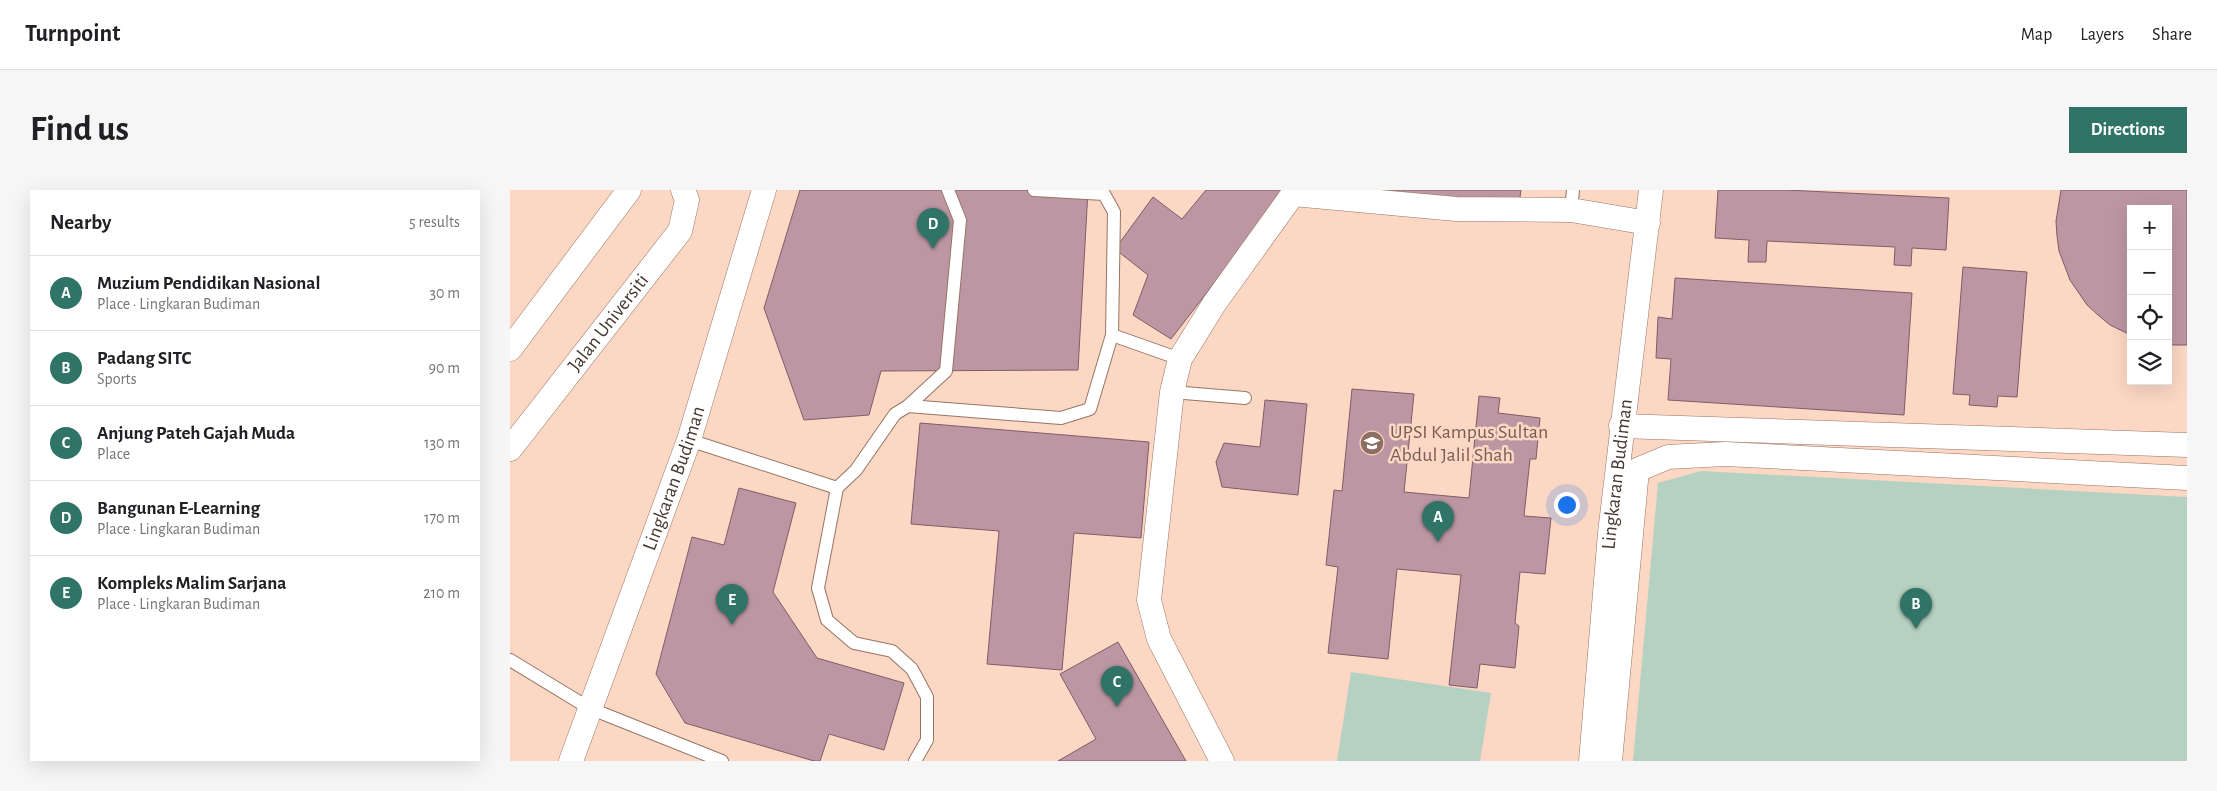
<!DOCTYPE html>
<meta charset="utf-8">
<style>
body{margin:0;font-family:"Alegreya Sans",sans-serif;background:#f6f6f6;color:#202124}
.controls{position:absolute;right:15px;top:15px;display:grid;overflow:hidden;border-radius:0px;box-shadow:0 5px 20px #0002}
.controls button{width:45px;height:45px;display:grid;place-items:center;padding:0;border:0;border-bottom:1px solid #e0e0e0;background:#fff;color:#202124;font:25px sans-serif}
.you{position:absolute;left:1056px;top:314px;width:18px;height:18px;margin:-12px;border:4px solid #fff;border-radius:50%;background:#1a73e8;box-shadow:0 0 0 8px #1a73e833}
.badge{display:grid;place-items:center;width:32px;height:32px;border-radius:50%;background:#307467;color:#fff;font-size:16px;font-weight:700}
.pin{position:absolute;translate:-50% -41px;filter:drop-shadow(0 1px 2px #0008)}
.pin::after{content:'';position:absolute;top:26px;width:18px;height:15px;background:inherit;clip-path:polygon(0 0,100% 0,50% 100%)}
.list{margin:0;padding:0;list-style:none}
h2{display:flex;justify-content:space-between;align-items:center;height:65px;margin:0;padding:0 20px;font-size:21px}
h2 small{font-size:16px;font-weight:400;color:#757577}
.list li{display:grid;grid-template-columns:32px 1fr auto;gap:15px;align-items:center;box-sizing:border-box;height:75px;padding:0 20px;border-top:1px solid #e0e0e0}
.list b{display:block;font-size:19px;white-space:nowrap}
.list p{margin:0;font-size:16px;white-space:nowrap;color:#757577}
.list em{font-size:16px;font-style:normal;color:#757577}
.icon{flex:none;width:28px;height:28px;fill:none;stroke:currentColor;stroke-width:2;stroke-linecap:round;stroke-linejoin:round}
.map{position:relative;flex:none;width:1677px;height:571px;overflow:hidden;border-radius:0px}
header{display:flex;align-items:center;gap:30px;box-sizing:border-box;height:70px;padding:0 25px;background:#fff;border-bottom:1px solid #e0e0e0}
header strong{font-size:24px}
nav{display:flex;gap:28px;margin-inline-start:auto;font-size:18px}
.intro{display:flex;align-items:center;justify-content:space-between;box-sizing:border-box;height:120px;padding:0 30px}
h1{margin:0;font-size:35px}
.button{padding:12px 22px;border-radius:0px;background:#307467;color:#fff;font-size:18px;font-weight:700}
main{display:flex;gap:30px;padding:0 30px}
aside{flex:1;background:#fff;border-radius:0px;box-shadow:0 5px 20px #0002}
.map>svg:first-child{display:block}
.green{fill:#b5d1c1}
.building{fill:#bc97a3;stroke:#7f5c67}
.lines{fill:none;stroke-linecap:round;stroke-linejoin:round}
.lane-casing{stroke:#967564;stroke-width:14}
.street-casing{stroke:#967564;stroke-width:25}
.lane{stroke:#fff;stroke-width:12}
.street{stroke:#fff;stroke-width:24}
.labels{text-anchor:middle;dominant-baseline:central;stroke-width:5;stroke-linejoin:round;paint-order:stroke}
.street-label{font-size:20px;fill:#463730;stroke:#fcd7c4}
.education-label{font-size:20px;fill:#785e54;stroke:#fcd7c4;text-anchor:start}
</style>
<header>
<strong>Turnpoint</strong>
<nav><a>Map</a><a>Layers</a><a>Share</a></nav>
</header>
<div class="intro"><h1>Find us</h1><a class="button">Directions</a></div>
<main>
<aside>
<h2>Nearby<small>5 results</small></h2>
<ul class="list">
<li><span class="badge">A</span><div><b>Muzium Pendidikan Nasional</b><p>Place · Lingkaran Budiman</p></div><em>30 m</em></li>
<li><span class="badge">B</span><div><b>Padang SITC</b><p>Sports</p></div><em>90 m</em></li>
<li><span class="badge">C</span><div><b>Anjung Pateh Gajah Muda</b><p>Place</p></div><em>130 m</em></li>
<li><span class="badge">D</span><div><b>Bangunan E-Learning</b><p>Place · Lingkaran Budiman</p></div><em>170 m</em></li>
<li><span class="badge">E</span><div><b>Kompleks Malim Sarjana</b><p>Place · Lingkaran Budiman</p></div><em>210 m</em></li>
</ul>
</aside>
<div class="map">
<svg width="1677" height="571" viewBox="0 0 1677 571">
<rect width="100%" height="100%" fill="#fcd7c4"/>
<g class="green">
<polygon points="1191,281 1677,307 1677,571 1123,571 1148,293"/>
<polygon points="841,482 981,503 970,571 827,571"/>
</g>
<g class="building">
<polygon points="290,0 578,0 568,180 371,181 359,225 294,230 254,118"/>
<polygon points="696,0 776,0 661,149 623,125 638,85 605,59 643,7 672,29"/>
<polygon points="863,0 1011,0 1009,14"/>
<polygon points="1208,0 1276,0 1439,8 1436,60 1402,58 1401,76 1384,75 1385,57 1257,51 1256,72 1238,72 1239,50 1205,48"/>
<polygon points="1551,0 1677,0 1677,155 1658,155 1658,19 1621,19 1621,145 1600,135 1588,125 1577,115 1560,90 1549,61 1547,46 1546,31"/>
<polygon points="1453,77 1517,82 1507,207 1488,206 1487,217 1459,215 1460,205 1443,204"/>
<polygon points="1165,88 1402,103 1394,225 1158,210 1161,169 1146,168 1148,127 1162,129"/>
<polygon points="842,199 904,204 894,302 959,308 969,206 990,208 988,223 1030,228 1026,269 1020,269 1014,326 1041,328 1035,384 1010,382 1005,433 1009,436 1005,478 970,474 967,498 939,495 951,385 887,379 878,469 818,463 828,377 816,375 824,300 832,301"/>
<polygon points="755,210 797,214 788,305 712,297 706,272 714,253 750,257"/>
<polygon points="410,233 639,252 631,348 564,343 552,480 477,474 489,341 401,334"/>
<polygon points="229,298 286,313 263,402 307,468 394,493 374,560 319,544 310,571 304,571 175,533 146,484 182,347 214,355"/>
<polygon points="608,452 676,571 548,571 586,549 550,484"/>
</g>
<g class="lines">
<g class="lane-casing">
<g id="lane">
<polyline points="1061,20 1063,0"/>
<polyline points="602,145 670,169"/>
<polyline points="662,202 735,208"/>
<polyline points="398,216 551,228 580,219 602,145 604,22 594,4 524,0"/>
<polyline points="179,250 327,298"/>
<polyline points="0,470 79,518 212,571"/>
<polyline points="405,571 417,550 417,507 402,479 382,461 344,453 317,430 308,398 327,298 346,280 385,224 398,216 436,181 450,30 438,0"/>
</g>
</g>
<g class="street-casing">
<g id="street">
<polyline points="0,159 119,0"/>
<polyline points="1111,236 1677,255"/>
<path id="s1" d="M0,259L170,41L177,10L173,0"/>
<path id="s2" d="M61,571L179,250L254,0"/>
<polyline points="712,571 649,449 639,410 662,202 670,169 704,114 783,4 946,19 1061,20 1138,33"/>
<path id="s3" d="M1081,571L1100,343L1141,0"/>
<polyline points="1100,571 1127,280 1158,267 1215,264 1677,288"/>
</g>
</g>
<use href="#lane" class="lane"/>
<use href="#street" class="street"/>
</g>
<defs>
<g id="university-disc" transform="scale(1.25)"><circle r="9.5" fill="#8d6e63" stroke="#fcd7c4"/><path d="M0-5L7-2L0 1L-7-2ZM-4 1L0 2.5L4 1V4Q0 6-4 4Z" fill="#fff"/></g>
</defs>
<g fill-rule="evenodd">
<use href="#university-disc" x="862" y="253"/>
</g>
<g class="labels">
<g class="street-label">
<text stroke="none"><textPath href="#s1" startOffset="160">Jalan Universiti</textPath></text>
<text stroke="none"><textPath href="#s3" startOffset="288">Lingkaran Budiman</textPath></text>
<text stroke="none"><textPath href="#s2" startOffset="301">Lingkaran Budiman</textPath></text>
</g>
<g class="education-label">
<text x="880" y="242">UPSI Kampus Sultan<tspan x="880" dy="23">Abdul Jalil Shah</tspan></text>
</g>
</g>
</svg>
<div class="controls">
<button>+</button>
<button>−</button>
<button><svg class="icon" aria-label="locate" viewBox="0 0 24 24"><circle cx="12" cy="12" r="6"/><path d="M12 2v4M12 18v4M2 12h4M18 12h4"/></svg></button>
<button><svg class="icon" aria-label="layers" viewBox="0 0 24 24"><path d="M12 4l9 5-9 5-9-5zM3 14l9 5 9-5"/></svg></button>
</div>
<div class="you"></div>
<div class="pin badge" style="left:928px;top:352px">A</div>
<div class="pin badge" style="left:1406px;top:439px">B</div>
<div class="pin badge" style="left:607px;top:517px">C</div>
<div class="pin badge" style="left:423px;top:59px">D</div>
<div class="pin badge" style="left:222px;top:435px">E</div>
</div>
</main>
